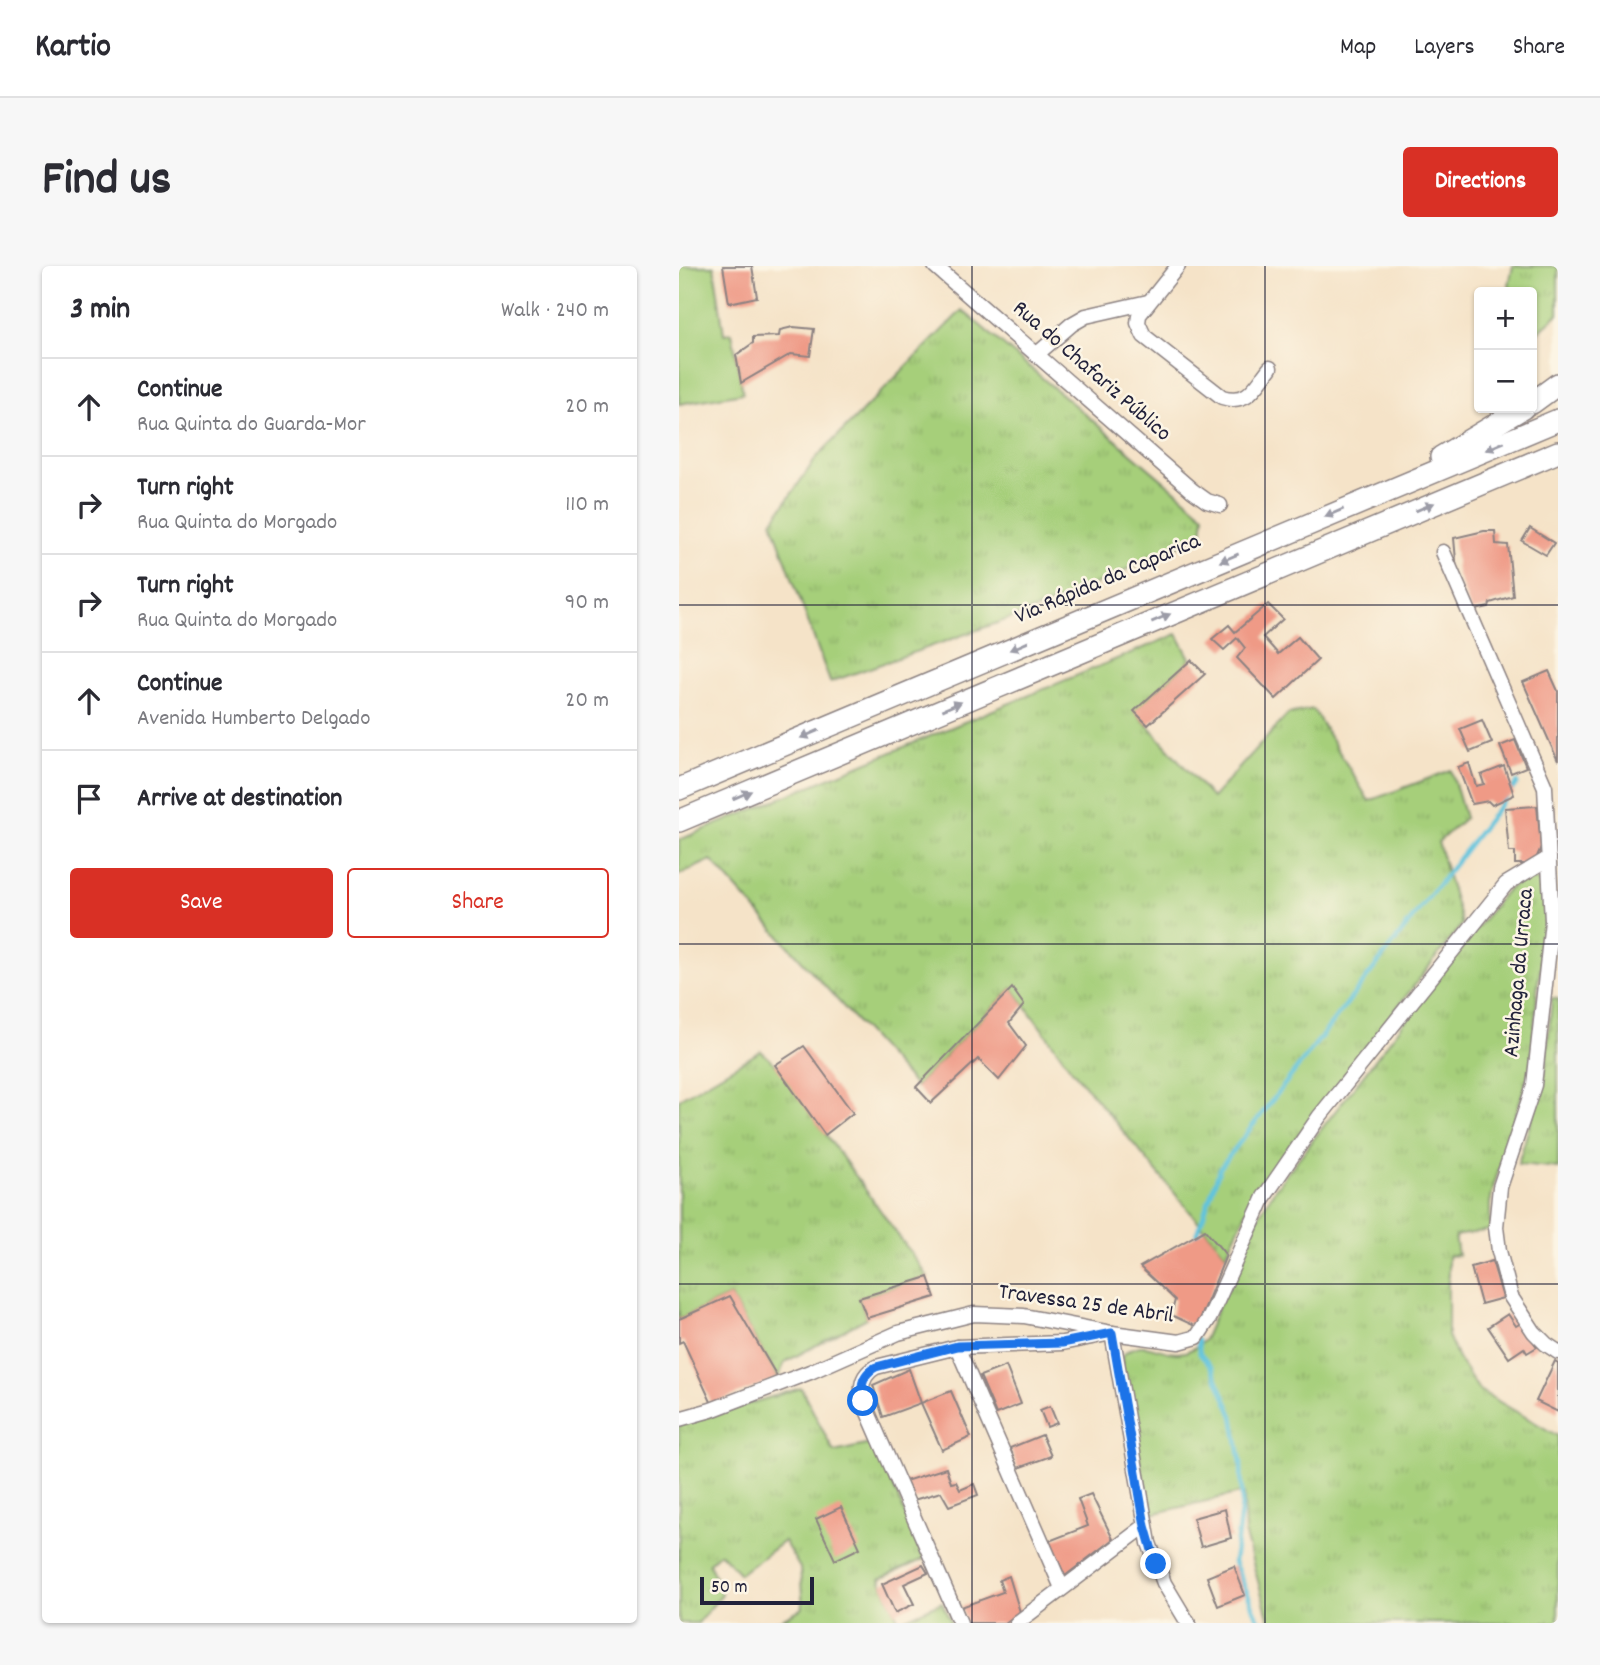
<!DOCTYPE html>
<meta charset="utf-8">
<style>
body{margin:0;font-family:Dekko,sans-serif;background:#f7f7f7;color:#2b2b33}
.controls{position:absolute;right:21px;top:21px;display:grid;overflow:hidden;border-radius:7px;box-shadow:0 2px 5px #0004}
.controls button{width:63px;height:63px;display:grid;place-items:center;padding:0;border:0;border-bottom:2px solid #e1e1e2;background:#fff;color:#2b2b33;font:35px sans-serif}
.scale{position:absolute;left:21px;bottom:18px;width:114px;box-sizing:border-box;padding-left:7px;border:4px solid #22223b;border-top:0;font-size:19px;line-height:24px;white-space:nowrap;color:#22223b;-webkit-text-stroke:5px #fcf5e5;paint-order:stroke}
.stop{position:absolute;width:21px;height:21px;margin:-16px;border:5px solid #1a73e8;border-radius:50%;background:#fff}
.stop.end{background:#1a73e8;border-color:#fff;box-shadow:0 2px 7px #0008}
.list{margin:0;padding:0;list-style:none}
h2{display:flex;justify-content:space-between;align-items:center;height:91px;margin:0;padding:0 28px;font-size:30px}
h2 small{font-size:23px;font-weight:400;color:#7c7c81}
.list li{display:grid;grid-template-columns:46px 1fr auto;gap:21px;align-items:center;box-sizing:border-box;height:98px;padding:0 28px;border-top:2px solid #e1e1e2}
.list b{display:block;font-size:26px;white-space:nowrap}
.list p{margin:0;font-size:23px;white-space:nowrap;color:#7c7c81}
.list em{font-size:23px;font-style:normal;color:#7c7c81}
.actions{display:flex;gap:14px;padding:21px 28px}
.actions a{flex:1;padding:16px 0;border:2px solid #d93025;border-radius:7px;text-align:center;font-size:24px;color:#d93025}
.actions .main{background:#d93025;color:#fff}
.icon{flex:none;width:38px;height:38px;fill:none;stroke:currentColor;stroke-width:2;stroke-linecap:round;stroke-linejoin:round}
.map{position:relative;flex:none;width:879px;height:1357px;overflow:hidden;border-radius:7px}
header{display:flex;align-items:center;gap:42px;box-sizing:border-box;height:98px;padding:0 35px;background:#fff;border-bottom:2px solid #e1e1e2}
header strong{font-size:33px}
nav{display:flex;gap:38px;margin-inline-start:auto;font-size:24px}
.intro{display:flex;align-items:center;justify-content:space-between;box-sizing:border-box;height:168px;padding:0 42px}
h1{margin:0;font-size:49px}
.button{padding:18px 32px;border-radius:7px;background:#d93025;color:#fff;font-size:24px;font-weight:700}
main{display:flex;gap:42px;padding:0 42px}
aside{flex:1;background:#fff;border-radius:7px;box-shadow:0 2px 5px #0004}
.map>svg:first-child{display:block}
.grass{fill:url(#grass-tufts);stroke:#64785a;stroke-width:2}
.pitch{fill:#a6cf7a;stroke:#64785a;stroke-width:2}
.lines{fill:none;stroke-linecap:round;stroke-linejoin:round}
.stream{stroke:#5fc3dd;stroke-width:4.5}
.building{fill:#ef9a86}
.minor-casing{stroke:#8c8282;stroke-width:17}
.highway-casing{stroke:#8c8282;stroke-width:24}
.minor{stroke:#fff;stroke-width:14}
.highway{stroke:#fff;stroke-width:21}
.oneway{fill:#9c9ca7}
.route{stroke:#1a73e8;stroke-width:9}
.grid{fill:none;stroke:#22223b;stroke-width:2;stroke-opacity:0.55}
.labels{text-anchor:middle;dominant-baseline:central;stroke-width:5;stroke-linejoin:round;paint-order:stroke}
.street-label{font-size:23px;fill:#22223b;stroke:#fcf5e5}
</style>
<header>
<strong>Kartio</strong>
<nav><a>Map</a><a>Layers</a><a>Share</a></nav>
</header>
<div class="intro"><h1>Find us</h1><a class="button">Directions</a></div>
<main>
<aside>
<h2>3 min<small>Walk · 240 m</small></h2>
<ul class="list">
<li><svg class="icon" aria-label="ahead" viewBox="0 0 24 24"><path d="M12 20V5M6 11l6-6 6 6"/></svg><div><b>Continue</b><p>Rua Quinta do Guarda-Mor</p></div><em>20 m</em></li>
<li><svg class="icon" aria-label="right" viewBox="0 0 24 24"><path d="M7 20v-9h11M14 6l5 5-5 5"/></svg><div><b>Turn right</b><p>Rua Quinta do Morgado</p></div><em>110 m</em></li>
<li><svg class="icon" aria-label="right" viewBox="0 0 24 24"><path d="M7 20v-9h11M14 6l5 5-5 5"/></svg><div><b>Turn right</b><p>Rua Quinta do Morgado</p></div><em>90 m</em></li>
<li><svg class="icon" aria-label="ahead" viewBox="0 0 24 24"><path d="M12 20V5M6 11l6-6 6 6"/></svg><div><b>Continue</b><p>Avenida Humberto Delgado</p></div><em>20 m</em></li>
<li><svg class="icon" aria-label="arrive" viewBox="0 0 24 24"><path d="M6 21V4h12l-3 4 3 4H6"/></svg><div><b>Arrive at destination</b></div></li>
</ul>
<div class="actions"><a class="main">Save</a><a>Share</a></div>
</aside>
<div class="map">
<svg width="879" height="1357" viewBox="0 0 879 1357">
<defs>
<pattern id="grass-tufts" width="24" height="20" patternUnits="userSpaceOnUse" patternTransform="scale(1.75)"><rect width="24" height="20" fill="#a6cf7a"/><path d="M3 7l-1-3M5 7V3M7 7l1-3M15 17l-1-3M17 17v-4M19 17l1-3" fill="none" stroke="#8fb16a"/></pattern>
</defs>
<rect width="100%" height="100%" fill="#fcf5e5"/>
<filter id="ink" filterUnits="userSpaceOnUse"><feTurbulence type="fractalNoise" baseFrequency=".0143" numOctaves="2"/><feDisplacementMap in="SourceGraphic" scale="14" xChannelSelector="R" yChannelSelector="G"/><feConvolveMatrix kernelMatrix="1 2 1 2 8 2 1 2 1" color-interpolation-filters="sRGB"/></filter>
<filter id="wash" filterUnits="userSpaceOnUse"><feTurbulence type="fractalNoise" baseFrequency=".00686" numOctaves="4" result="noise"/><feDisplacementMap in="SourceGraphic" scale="28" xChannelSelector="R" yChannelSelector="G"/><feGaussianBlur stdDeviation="1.57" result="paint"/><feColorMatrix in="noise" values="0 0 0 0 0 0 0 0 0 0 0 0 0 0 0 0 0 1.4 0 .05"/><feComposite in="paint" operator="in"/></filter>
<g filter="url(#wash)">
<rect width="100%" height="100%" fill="#f5e3c8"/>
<g class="grass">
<polygon points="834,0 879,0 879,48 854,70 853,26 832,26 830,19"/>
<polygon points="283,44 525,249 523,269 375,337 151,416 93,256 138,191"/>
<polygon points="498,368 512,394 456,445 533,532 609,448 634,443 690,535 772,504 786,552 759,576 783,658 579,921 547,989 393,804 333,722 237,821 32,594 0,609 0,574"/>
<path d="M851,612L861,616L866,622L867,674L859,716L852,799L815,919L811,937V964L776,970L779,989L769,990V1070L779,1092L800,1124L879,1170V1357H591L566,1269L565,1226L473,1248L444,1126L443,1090C469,1061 492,1108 525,1074L575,958L596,923L826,626L843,614Z"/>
<polygon points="873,732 879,733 879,902 839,898 866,808"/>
<polygon points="82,785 97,799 249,1011 180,1032 188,1052 106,1096 99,1112 51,1030 0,1053 0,833"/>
<polygon points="122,1122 155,1186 196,1177 245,1293 201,1313 220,1355 263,1336 272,1357 95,1357 124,1342 121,1302 105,1275 61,1308 41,1287 30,1297 43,1328 19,1357 0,1357 0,1159"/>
</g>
<polygon class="pitch" points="0,0 35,0 45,68 53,67 64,127 0,138"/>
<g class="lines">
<g class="stream">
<polyline points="516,974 541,902 838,517"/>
<polyline points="518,1074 521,1088 533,1102 554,1150 562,1197 563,1237 555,1296 581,1357"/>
</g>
</g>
<g id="blocks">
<g class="building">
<polygon points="44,0 73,0 78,31 50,37"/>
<polygon points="114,61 135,63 131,90 112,88 62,117 57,89 74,77 74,71 100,70 101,64"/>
<polygon points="851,262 875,277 867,289 843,275"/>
<polygon points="805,265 816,265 817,278 829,279 834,330 811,337 810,341 792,345 778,306 775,272"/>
<polygon points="589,338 604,353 584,371 599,388 619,371 639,394 597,433 558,392 566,382 558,372 545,384 533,373 550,359 556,366"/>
<polygon points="512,394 526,408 469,459 455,445"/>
<polygon points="870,405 879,425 879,495 844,416"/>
<polygon points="803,454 813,477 791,486 781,463"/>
<polygon points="836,474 847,501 832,507 821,480"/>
<polygon points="790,497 797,520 805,518 802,509 825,500 835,529 813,539 809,535 793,538 779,501"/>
<polygon points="858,540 862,581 855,598 836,598 836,586 830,586 826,542"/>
<polygon points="333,722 345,739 330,757 347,780 320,814 299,793 252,837 237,821"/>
<polygon points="125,780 174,847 146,869 96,799"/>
<polygon points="526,964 547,989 518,1061 492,1049 496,1034 461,1001"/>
<polygon points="813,995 824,1032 802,1038 792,1001"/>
<polygon points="249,1011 256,1031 188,1052 180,1032"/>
<polygon points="51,1030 99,1112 33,1138 4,1075 0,1077 0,1053"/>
<polygon points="829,1048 837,1060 842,1057 858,1081 848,1087 845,1082 830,1092 809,1061"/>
<polygon points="876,1095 879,1097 879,1146 857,1135"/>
<polygon points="327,1100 342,1138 317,1148 301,1110"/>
<polygon points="230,1103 242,1137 204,1151 194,1119"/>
<polygon points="272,1125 292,1171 263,1184 242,1137"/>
<polygon points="371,1140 378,1157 368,1161 361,1144"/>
<polygon points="363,1169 372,1190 339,1202 331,1182"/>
<polygon points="267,1202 272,1217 277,1216 281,1224 295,1218 299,1229 270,1240 262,1226 231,1235 223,1216"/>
<polygon points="412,1228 434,1273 386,1310 370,1275 409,1260 399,1233"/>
<polygon points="162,1241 181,1282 156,1294 137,1253"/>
<polygon points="546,1243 552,1272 522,1281 514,1252"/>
<polygon points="244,1299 249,1307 225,1318 235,1338 216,1347 203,1318"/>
<polygon points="555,1300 566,1329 539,1340 528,1311"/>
<polygon points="330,1310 341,1346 326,1357 288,1357 282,1341 324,1326 320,1314"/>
</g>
</g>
</g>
<g filter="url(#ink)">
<use href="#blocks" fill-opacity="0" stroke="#8c8282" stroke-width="2"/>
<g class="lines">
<g class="minor-casing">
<g id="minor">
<polyline points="256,0 514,225 528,235 541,239"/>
<path d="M499,0L460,49L459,57L465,70L543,131C569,139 576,121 591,102"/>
<polyline points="357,89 393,58 407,50 469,36"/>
<polyline points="764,286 866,521 873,655 855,819 821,921 817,961 820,985 832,1031 855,1066 867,1078 879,1086"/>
<polyline points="278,1081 383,1322"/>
<polyline points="0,1153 32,1144 131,1106 219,1067 295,1048 345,1050 433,1067 500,1076 518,1071 531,1051 585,931 640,851 827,618 870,592"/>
<path d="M281,1357L184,1135C181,1121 183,1108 197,1101L278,1081L383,1077L433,1067L470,1277L485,1317L509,1357"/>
<polyline points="338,1357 466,1260"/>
</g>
</g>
<g class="highway-casing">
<g id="highway">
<polyline points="853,137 879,118"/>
<polyline points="762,191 844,142"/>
<polyline points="0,523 879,154"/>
<polyline points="0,555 879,186"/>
</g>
</g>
<use href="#minor" class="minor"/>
<use href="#highway" class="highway"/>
</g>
<defs><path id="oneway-solid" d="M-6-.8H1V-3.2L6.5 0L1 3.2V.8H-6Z" transform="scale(1.75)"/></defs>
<g class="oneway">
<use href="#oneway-solid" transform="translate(816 180) rotate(157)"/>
<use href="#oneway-solid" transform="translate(746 241) rotate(-23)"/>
<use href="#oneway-solid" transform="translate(655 247) rotate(157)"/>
<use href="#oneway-solid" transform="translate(550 292) rotate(157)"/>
<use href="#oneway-solid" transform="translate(482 352) rotate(-23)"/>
<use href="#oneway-solid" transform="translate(340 380) rotate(157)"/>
<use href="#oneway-solid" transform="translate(273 440) rotate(-23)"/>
<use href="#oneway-solid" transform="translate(131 468) rotate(157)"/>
<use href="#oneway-solid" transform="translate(63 529) rotate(-23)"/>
</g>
</g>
<g class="lines" filter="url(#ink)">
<path class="route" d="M184,1135C181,1121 183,1108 197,1101L278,1080L383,1077L433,1067L466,1260L477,1298"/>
</g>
<path class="grid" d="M293,0V1357M586,0V1357M0,339H879M0,678H879M0,1018H879"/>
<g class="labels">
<g class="street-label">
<text transform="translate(412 106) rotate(41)">Rua do Chafariz Público</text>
<text transform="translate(429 314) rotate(-23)">Via Rápida da Caparica</text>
<text transform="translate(841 707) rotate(-85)">Azinhaga da Urraca</text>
<text transform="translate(407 1039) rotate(8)">Travessa 25 de Abril</text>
</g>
</g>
</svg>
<div class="controls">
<button>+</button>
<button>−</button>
</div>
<div class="scale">50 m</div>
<div class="stop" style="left:184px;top:1135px"></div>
<div class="stop end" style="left:477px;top:1298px"></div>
</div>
</main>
